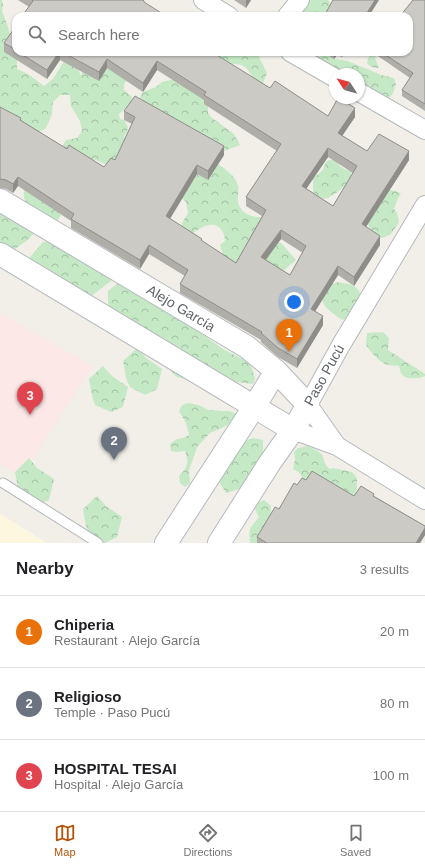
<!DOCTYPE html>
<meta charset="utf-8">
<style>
body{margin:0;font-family:Arial,sans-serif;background:#f6f6f6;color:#202124}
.compass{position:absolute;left:329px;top:68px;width:36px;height:36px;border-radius:50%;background:#fff;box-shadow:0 1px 3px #0004;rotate:306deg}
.you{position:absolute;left:294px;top:302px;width:14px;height:14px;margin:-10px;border:3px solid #fff;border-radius:50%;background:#1a73e8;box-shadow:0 0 0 6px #1a73e833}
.badge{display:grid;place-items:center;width:26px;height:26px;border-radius:50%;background:#b45309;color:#fff;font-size:13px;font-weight:700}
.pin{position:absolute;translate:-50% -33px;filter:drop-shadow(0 1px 2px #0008)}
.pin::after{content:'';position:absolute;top:21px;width:14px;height:12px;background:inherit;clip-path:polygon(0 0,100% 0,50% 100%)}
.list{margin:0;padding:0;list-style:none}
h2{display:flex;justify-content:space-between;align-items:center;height:52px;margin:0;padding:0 16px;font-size:17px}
h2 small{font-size:13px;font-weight:400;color:#757577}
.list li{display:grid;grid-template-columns:26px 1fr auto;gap:12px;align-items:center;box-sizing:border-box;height:72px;padding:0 16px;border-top:1px solid #e0e0e0}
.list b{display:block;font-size:15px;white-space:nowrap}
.list p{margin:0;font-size:13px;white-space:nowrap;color:#757577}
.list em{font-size:13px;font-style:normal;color:#757577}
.icon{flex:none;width:22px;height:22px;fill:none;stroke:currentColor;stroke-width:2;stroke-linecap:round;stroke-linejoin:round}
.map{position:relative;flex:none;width:425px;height:543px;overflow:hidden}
.search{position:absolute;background:#fff;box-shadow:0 1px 3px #0004;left:12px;right:12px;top:12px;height:44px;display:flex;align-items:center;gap:10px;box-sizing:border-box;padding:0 14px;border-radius:12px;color:#757577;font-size:15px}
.sheet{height:268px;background:#fff}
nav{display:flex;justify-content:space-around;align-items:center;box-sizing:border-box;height:56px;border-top:1px solid #e0e0e0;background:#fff;font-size:11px;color:#757577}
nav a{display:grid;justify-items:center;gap:2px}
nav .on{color:#b45309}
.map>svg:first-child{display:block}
.commercial{fill:#fef7e0}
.medical{fill:#fce8e6}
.forest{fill:url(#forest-crowns)}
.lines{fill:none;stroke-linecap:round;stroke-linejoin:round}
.lane-casing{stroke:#b5b8bc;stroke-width:11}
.street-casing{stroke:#b5b8bc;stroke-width:20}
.secondary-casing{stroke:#b6babf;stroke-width:24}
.lane{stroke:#fff;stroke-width:9}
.street{stroke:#fff;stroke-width:18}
.secondary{stroke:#fff;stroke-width:22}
.wall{fill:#afaea9;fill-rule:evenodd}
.shaded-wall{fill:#8f8d8a}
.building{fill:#cccac5;stroke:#8f8d8a;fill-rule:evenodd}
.labels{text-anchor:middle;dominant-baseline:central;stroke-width:3;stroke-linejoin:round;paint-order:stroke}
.street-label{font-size:14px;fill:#5f6368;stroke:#fff}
</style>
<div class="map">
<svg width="425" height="543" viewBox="0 0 425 543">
<defs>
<pattern id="forest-crowns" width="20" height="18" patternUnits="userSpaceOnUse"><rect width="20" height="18" fill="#c5e8c5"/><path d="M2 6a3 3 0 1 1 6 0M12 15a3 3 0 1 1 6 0" fill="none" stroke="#a3c0a4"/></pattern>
</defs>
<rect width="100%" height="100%" fill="#f1efe8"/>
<polygon class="commercial" points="0,514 47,543 0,543"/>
<polygon class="medical" points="0,313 93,366 21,477 0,464"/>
<g class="forest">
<polygon points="0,0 2,0 3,5 2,11 7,24 12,41 17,52 17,69 28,74 44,86 53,79 64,61 76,65 81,76 82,72 106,69 109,65 131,74 124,84 124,90 132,97 131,103 119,114 120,119 124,120 128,127 127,132 124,136 127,144 111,167 96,160 59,151 66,140 77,138 82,131 80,121 71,106 70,95 60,95 53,102 52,114 46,128 36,133 0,109"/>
<polygon points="302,0 328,0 332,5 326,16 299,16 298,4"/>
<path d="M207,52H256L259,57L267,73L263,83C251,81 252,73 245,67C241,64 237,64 233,64C224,63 215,56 207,52Z"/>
<polygon points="303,52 323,52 334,59 348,61 381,75 394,78 396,85 392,95 386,100 359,98 359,74 335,74"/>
<path d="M368,52H379L375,58L379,68C373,68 370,67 367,63L369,56Z"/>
<polygon points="179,78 213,101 208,107 208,113 211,117 234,134 240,145 224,151 207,145 139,103 140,97 143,92 156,87 162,82"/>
<path d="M329,160C337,160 336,162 341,167C343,169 348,170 351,171L352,176C349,182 342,189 336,193C333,195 331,195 329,198L324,199L314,194L313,189V178C319,174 324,171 325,163Z"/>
<path d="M217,163C224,169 234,174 237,183C240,189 237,195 238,202C240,213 252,218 263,217L276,242L281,243L296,260L282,272L238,273L224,257L220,245L225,241C225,232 219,223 209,225C203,226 197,230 192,234L182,229V223L188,213L186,202L176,192L162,172Z"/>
<path d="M26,186L55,207L61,215L54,225L26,203C23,196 23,192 26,186Z"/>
<path d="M389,190L396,191L401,194L398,198L394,209L397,213L399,222L396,227L390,235L381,238C373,233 368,229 367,219L385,191Z"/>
<polygon points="0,211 35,231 30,238 15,249 0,245"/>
<polygon points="55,241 113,272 111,281 94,294 84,303 39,278 30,257 43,242"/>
<path d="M339,282C343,284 348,283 352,285C357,287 361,293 362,297L353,316L342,320C332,312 315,304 326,290C330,285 333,283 339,282Z"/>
<polygon points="118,283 156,301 176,318 188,324 223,349 250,363 255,378 253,384 230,381 197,382 177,377 155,357 108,309 108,291"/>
<path d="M383,332L389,338L388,350L425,374V376C419,379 404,380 401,373C400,371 400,368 399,366C396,365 393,366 389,365C380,364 371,352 366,345L367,333Z"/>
<polygon points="137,348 146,358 162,369 157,389 145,395 130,387 126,378 123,361"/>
<polygon points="103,366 112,376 128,387 123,407 111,412 95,405 92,396 89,379"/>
<path d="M188,403L199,405L208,410L222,411H229L237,414L234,421L222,428L210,433L197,447L192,462L189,470L190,483L185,487L180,483L179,476C188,468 189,462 185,451L177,452L171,451L170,444L177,439L183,438L189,435L186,423L179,411L182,405Z"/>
<polygon points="253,438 263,440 263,458 242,488 226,493 218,480 237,444"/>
<path d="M307,446C312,448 318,450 322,455C326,462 322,462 330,469L333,468L352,472L357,478V489L349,508L303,480L300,473L293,469L295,459L294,452L298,448Z"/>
<polygon points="29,458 37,468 54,479 49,500 37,505 18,488 15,472"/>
<polygon points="97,496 106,506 122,517 117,537 105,543 90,535 86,526 83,509"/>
<path d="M264,500L271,506L270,522L258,543H250C248,531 250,526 259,518L257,513L255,509L258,503Z"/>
</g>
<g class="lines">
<g class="lane-casing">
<polyline id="lane" points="3,483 98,543"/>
</g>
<g class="street-casing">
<g id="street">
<polyline points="203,0 229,16"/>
<polyline points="287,16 300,0"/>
<polyline points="290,52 335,78"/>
<polyline points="359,92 425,130"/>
<polyline points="293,430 337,446 425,500"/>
<polyline points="337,446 308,405 341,345 425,205"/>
</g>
</g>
<g class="secondary-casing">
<g id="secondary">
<polyline points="0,200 247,347 276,371 308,405 293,430 269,464 219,543"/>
<polyline points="0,254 293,430"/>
<polyline points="166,543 254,407 276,371"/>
</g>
</g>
<use href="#lane" class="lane"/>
<use href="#street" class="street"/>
<use href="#secondary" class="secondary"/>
</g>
<g class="wall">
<polygon points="18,0 143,0 29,7"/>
<polygon points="234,0 251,0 246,8"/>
<polygon points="425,0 425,111 402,96 402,90 410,78 375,54 375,52 409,52"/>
<path d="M16,26V52H213V53L270,88L328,116L355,117L342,136L367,151L409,160L366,227L380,245L354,286L338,275L315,311L323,325L297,368L278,357L261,342V340L180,293V284L185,276L149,254L140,269L71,228V221L18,186L13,193L6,189L0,188V107L67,149L104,167L115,160L132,124L124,120V111L224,155L208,180L197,174L170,219L202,241L236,263L262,216L246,206V197L277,151L204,104V100L157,70L143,92L107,68L99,81L60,60L47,79L4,52V43ZM328,157L353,173L333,206L306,189ZM281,239L303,253L290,275L266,260Z"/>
<polygon points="323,52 345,52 342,57 337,55 334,59"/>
<polygon points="306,480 354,496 374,496 425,526 425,535 420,543 257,543 257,537 279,509 297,485"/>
</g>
<g class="shaded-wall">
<polygon points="246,0 251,0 246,8"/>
<polygon points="375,0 379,0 369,16 365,16"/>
<polygon points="59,52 60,52 60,60 47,79 47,70"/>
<polygon points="334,52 337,52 337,55 334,59"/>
<polygon points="342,52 345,52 342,57"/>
<polygon points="107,59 107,68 99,81 99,72"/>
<polygon points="157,61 157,70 143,92 143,83"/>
<polygon points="355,108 355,117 338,142 338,133"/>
<polygon points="224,146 224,155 208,180 208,171"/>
<polygon points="328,148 328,157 302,195 302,186"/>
<polygon points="409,151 409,160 362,233 362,224"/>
<polygon points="197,165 197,174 166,225 166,216"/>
<polygon points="18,177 18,186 13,193 13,184"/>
<polygon points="281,230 281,239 261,266 261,257"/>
<polygon points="380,236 380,245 354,286 354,277"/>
<polygon points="149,245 149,254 140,269 140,260"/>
<polygon points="338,266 338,275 311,318 311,309"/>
<polygon points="323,316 323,325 297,368 297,359"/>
<polygon points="425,528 425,535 420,543 416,543"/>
</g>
<g class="building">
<polygon points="32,0 143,0 144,1 144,2 166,16 22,16 33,1"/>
<polygon points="333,0 375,0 365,16 324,16"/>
<polygon points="413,0 425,0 425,104 402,90 413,73 381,52 409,52 409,16 400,16"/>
<polygon points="16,26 16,50 4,43"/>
<polygon points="18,52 59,52 47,70"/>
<path d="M62,52H212L270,88L275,81L328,116L338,98H339L355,108L338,133L367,151L379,134L409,151L362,224L380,236L354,277L338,266L311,309L323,316L297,359L278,348L261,333L262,332L180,284L188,270L149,245L140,260L71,219L74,214L18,177L13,184L6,180L0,179V107L21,118L20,120L67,149L69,145L104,167L111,158L115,160L135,117L124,111L135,96L224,146L208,171L197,165L166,216L202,239L201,240L236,263L266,210L246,197L281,144L204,95L206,92L157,61L143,83L107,59L99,72ZM328,148L357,166L333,206L302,186ZM281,230L306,246L290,275L261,257Z"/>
<polygon points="312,471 354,496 361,486 374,494 373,496 425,526 425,528 416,543 267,543 257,537 275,507 279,509 294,483 297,485 302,478 306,480"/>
</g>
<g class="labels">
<g class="street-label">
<text transform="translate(181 308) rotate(31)">Alejo García</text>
<text transform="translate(324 375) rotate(-61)">Paso Pucú</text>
</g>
</g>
</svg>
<svg class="compass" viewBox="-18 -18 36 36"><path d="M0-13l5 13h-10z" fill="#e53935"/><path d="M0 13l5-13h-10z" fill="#757577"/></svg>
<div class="you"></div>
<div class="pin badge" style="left:289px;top:352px;background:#e8710a">1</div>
<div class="pin badge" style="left:114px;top:460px;background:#6b7280">2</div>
<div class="pin badge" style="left:30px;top:415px;background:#e0444e">3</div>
<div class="search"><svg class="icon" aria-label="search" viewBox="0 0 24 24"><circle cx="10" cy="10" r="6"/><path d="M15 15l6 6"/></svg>Search here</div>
</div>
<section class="sheet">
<h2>Nearby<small>3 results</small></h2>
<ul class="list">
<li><span class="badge" style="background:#e8710a">1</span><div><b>Chiperia</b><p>Restaurant · Alejo García</p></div><em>20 m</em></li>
<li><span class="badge" style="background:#6b7280">2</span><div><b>Religioso</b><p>Temple · Paso Pucú</p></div><em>80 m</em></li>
<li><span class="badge" style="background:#e0444e">3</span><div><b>HOSPITAL TESAI</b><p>Hospital · Alejo García</p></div><em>100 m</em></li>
</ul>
</section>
<nav>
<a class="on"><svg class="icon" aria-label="map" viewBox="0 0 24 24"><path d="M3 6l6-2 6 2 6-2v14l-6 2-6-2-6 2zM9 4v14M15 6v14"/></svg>Map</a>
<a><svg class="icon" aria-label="directions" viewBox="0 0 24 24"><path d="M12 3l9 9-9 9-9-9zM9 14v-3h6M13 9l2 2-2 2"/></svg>Directions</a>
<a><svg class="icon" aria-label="saved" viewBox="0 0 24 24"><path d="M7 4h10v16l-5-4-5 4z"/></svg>Saved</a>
</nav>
